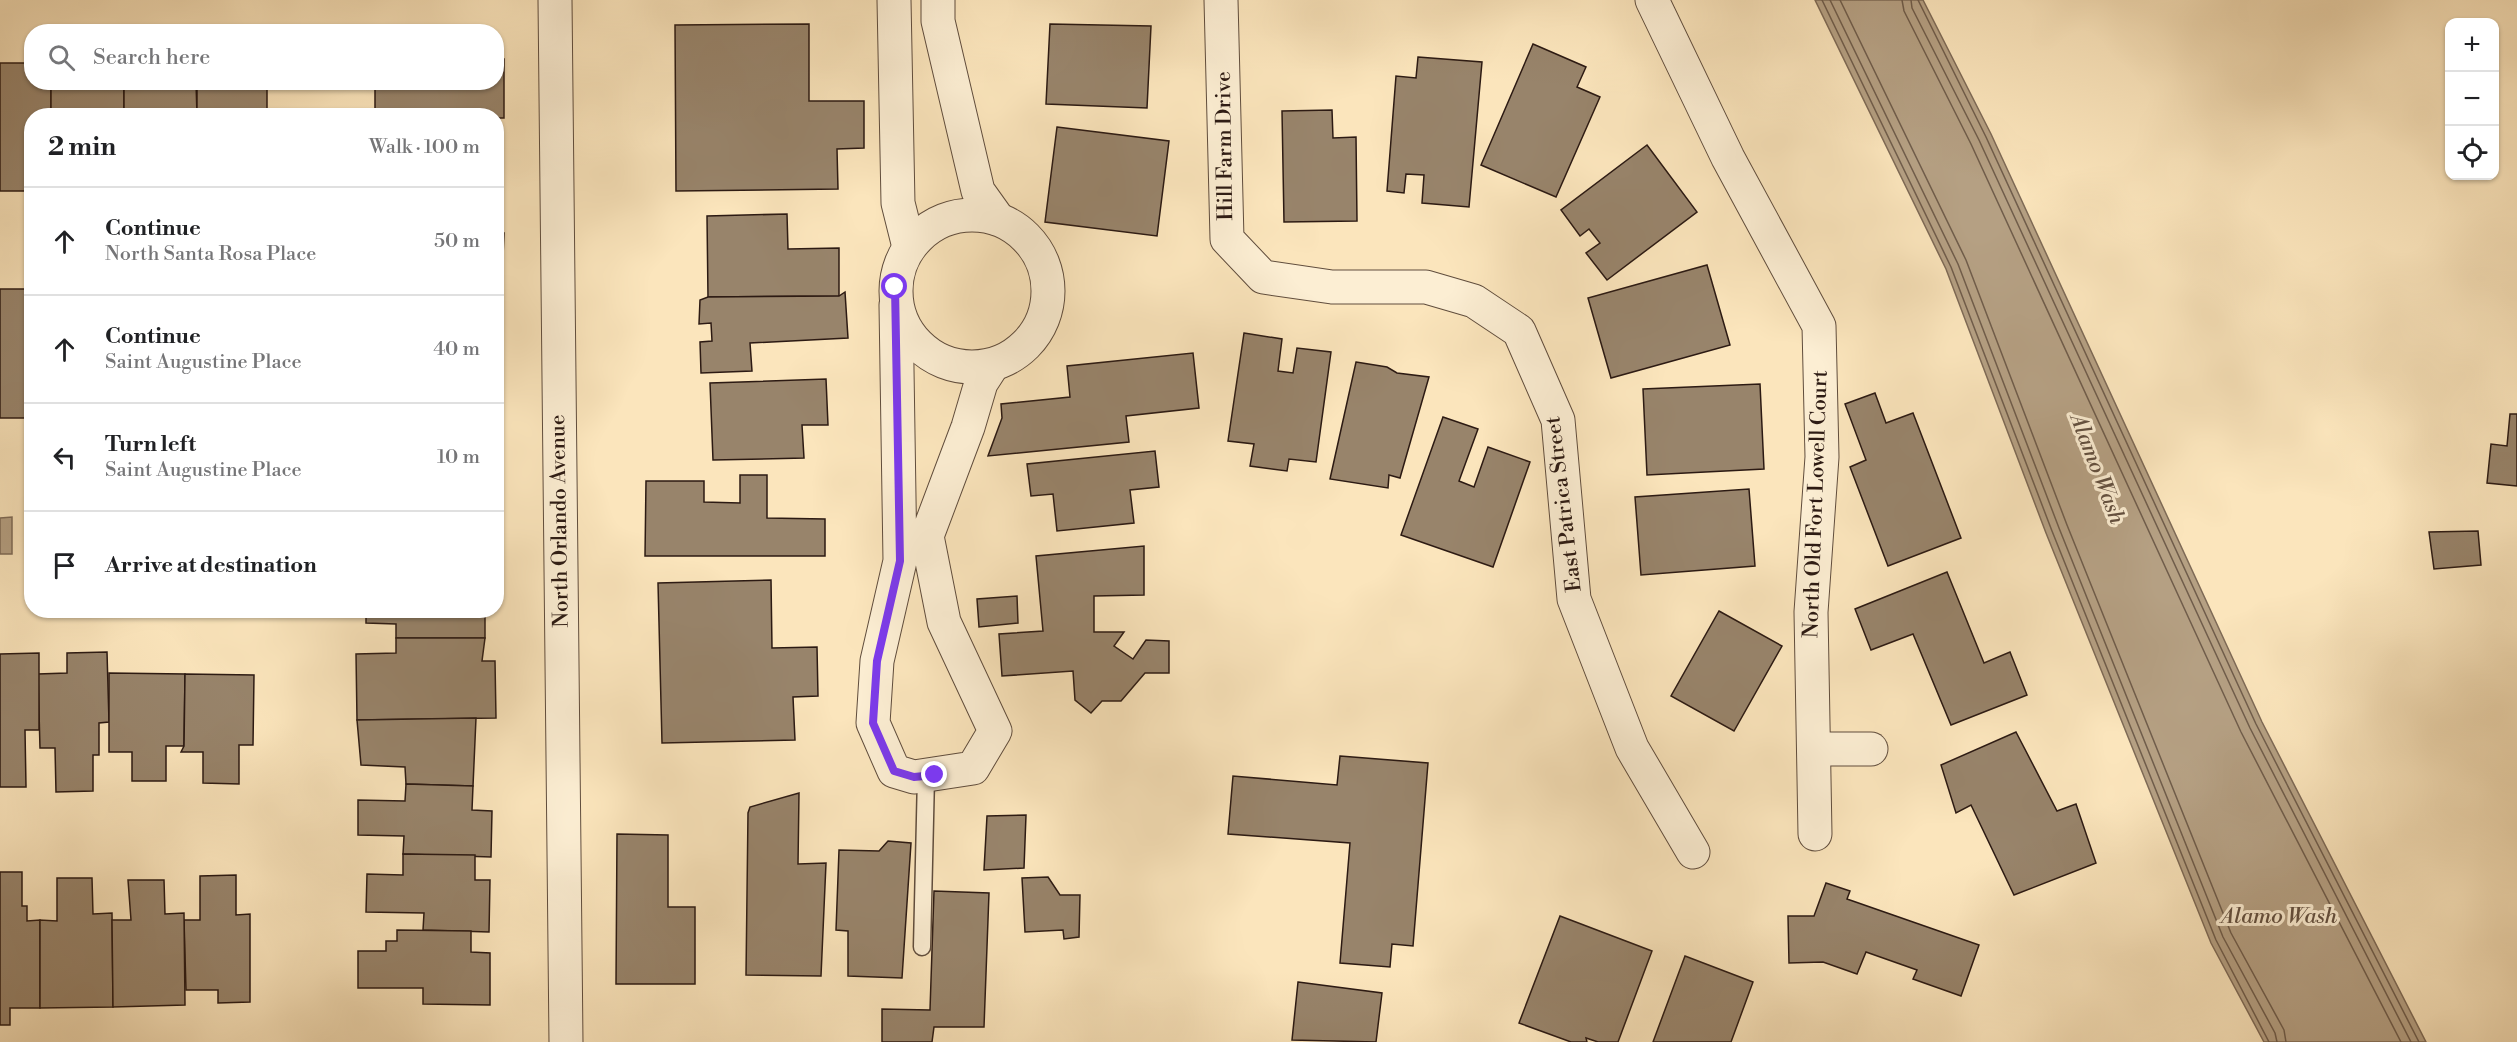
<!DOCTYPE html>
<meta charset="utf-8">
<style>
body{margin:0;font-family:"Libre Bodoni",serif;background:#f2f2f2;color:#202124}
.controls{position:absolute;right:18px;top:18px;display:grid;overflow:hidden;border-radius:12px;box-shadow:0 2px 4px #0004}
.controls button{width:54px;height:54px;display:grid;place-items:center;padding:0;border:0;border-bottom:2px solid #e0e0e0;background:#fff;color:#202124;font:30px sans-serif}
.stop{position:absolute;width:18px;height:18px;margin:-14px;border:4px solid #7c3aed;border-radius:50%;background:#fff}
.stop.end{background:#7c3aed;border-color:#fff;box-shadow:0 2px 6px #0008}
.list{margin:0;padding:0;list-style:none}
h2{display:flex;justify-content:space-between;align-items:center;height:78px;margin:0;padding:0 24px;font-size:26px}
h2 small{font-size:20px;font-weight:400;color:#757577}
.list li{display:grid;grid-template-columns:39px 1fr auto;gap:18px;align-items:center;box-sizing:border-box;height:108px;padding:0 24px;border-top:2px solid #e0e0e0}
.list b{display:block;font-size:22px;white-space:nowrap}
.list p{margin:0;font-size:20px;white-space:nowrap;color:#757577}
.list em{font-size:20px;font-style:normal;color:#757577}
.icon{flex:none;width:33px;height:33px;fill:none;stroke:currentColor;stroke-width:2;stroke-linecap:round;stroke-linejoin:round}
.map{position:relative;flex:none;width:2517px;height:1042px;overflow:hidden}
.search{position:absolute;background:#fff;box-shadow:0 2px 4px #0004;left:24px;top:24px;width:480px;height:66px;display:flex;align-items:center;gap:15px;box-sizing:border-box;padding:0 21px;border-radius:24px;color:#757577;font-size:22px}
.panel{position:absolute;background:#fff;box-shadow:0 2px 4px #0004;left:24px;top:108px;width:480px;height:510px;border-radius:24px}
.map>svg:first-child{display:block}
.water{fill:#b5a083;stroke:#7e6a56;stroke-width:1.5}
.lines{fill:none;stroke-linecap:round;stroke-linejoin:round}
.shore{stroke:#705d4b;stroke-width:1.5}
.building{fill:#98846b;stroke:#2c1a13;stroke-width:1.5}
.service-casing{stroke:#604d3d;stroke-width:19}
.minor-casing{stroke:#604d3d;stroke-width:35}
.service{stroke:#fceed3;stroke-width:16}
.minor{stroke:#fceed3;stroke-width:33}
.route{stroke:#7c3aed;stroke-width:8}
.labels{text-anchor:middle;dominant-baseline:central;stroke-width:6;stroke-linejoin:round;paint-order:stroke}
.street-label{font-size:21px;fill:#2c1a13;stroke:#fceed3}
.water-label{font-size:22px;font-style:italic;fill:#635040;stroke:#fceed3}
</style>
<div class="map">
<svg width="2517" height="1042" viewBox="0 0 2517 1042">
<rect width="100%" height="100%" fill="#fbe5bc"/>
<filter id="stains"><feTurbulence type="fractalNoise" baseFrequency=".00333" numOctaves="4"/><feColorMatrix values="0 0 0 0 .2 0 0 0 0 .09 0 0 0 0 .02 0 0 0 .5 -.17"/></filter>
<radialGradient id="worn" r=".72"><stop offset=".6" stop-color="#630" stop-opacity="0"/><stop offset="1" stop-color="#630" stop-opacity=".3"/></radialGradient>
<g class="water">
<polygon points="1815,0 1923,0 1991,134 2262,722 2426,1042 2264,1042 2211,943 2046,533 1946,269"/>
<polygon points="12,517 12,554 0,554 0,518"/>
</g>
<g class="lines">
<g class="shore">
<polyline points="1822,0 1951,267 2052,531 2216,940 2269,1042"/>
<polyline points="1830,0 1958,264 2059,528 2223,937 2275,1033 2277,1042"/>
<polyline points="1840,0 1966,260 2067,525 2231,933 2284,1030 2286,1042"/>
<polyline points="1902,0 1904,11 1971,144 2241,732 2401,1042"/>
<polyline points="1911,0 1912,8 1979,140 2250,728 2411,1042"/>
<polyline points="1918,0 1986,137 2256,724 2419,1042"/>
</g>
</g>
<g class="building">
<polygon points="809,24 809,101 864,101 864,148 837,149 838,189 676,191 675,25"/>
<polygon points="1050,24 1151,26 1147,108 1046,104"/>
<polygon points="1533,44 1586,67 1577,87 1600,97 1556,197 1481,165"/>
<polygon points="1418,57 1482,62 1469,207 1422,203 1424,175 1406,174 1404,193 1387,191 1396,76 1416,78"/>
<polygon points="496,59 504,59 504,118 496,118 496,116 375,116 375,82 496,82"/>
<polygon points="0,63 32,63 32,82 51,82 51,116 32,116 32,191 0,191"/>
<rect x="51" y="82" width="73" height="34"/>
<polygon points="124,82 196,82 197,116 124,116"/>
<polygon points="217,82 267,82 267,116 197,116 197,88 217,88"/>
<polygon points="1332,110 1333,138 1356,137 1357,221 1284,222 1282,111"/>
<polygon points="1057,127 1169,141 1157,236 1045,222"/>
<polygon points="1647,145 1697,212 1607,280 1586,253 1600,243 1589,229 1580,236 1561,210"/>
<polygon points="787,214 788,249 839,248 839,296 708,297 707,216"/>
<polygon points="496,233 504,233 502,281 496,281"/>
<polygon points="1707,265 1730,345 1611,378 1588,298"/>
<polygon points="0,289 32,289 32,399 29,399 29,418 0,418"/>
<polygon points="845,292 848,338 750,343 752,371 701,373 700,342 712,341 711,323 699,324 700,300 708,297 839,296"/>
<polygon points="1244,333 1282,339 1278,371 1293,373 1297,348 1331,352 1316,462 1289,459 1287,471 1250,466 1254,444 1228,441"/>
<polygon points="1193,353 1199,408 1126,416 1129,442 988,456 1002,418 1001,404 1070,397 1067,366"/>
<polygon points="1356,362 1387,367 1397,373 1429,377 1400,478 1389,475 1388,488 1330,479"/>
<polygon points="826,379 828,425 802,425 804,458 713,460 710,383"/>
<polygon points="1760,384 1764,469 1647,475 1643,389"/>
<polygon points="1875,393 1886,423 1913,413 1961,538 1888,566 1850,467 1866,460 1845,404"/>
<polygon points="2510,414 2517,414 2517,486 2487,483 2491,444 2507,446"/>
<polygon points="1443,417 1478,429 1459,481 1474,487 1488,447 1530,462 1493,567 1401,535"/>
<rect x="496" y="450" width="6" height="50"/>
<polygon points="1155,451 1159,487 1130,490 1134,523 1057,531 1053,494 1031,496 1027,464"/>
<polygon points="740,475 767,475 767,518 825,519 825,556 645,556 646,481 704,481 704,502 740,503"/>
<polygon points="1749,489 1755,566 1641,575 1635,497"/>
<polygon points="2478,531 2481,565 2434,569 2429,532"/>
<polygon points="1144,546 1144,595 1094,596 1094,632 1124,632 1114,646 1133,659 1146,640 1169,641 1169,673 1145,673 1121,701 1102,701 1091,713 1075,700 1073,671 1002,676 999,634 1043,631 1036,556"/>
<polygon points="1947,572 1984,663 2010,652 2027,695 1951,725 1913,634 1871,650 1855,609"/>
<polygon points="771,580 772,648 817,647 818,696 793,697 795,740 662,743 658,583"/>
<polygon points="1017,596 1018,623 979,627 977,599"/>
<polygon points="366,610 485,610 485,638 396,638 396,624 366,623"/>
<polygon points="1719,611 1782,646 1734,731 1671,696"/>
<polygon points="396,638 485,638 482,661 495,661 496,718 357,720 356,654 396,653"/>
<polygon points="107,652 109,722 99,723 99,755 93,755 93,791 56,792 55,748 40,748 38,674 67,673 67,653"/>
<polygon points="39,653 39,730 25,730 26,787 0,787 0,654"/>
<polygon points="109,673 185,674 184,746 166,746 166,781 132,781 132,752 109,752"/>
<polygon points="185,674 254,675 253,745 239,745 239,784 203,783 203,752 181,752 184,746"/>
<polygon points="476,718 473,786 406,784 405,767 361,765 357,720"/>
<polygon points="2016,732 2057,811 2076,804 2096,863 2014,895 1971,805 1956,813 1941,765"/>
<polygon points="1340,756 1428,763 1413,946 1392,944 1390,967 1340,963 1350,843 1228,834 1233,776 1337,785"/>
<polygon points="406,784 473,786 472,810 492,811 491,857 403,854 404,836 358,835 358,800 405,801"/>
<polygon points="799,793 798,864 826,863 821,976 746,975 748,813 750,807"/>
<polygon points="1026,815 1024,868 984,870 987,816"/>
<polygon points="617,834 668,835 668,907 695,907 695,984 616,984"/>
<polygon points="888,841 911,843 902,978 848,976 848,931 836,930 839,850 879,851"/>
<polygon points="403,854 475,855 475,880 490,880 489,932 423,930 424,913 366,912 367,874 403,875"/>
<polygon points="0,872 22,872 22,906 27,906 27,921 40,920 40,1008 10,1008 10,1025 0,1025"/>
<polygon points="236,875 236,915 250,914 250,1002 218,1003 218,990 186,990 184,920 200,920 200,876"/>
<polygon points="1048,877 1060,895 1080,895 1079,937 1064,939 1063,930 1025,932 1022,878"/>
<polygon points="57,878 92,878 93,914 112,913 113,1007 40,1008 40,920 57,921"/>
<polygon points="128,880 164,880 165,914 184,913 185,1005 113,1007 112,920 131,920"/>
<polygon points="1826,883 1850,891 1847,899 1979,945 1961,996 1913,979 1917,970 1866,952 1857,974 1823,962 1789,963 1788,916 1814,916"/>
<polygon points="934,891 989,893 984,1027 934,1027 932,1042 882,1042 882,1009 930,1010"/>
<polygon points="1560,916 1652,951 1618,1042 1598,1042 1586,1038 1587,1042 1571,1042 1519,1023"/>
<polygon points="397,930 471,931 471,952 490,953 490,1005 423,1004 423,988 358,988 358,951 386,951 386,941 397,941"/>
<polygon points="1685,956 1753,982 1731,1042 1653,1042"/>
<polygon points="1298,982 1382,993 1376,1042 1292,1040"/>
</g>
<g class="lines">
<g class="service-casing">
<polyline id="service" points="922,947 926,776"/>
</g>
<g class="minor-casing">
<g id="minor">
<polyline points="555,0 566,1042"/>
<polyline points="894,0 898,203 909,247"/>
<polyline points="938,0 938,21 978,191 998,219"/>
<polyline points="1221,0 1227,239 1263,277 1332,287 1426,287 1474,301 1519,331 1558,420 1574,599 1632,748 1693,852"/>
<polyline points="1652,0 1728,158 1819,326 1822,457 1811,612 1815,834"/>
<circle cx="972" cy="291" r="76"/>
<polyline points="896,305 900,561 877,661 873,723 894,771 914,777 973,768 995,731 944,622 927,536 968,427 981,383 992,366"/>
<polyline points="1814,749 1871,749"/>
</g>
</g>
<use href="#service" class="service"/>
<use href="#minor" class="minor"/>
</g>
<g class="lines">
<polyline class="route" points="895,287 900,561 877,661 873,723 894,771 914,777 935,775"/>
</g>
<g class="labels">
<g class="street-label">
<text transform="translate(1225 146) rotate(-91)">Hill Farm Drive</text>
<text transform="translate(1564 504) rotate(-97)">East Patrica Street</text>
<text transform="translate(1816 504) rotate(-88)">North Old Fort Lowell Court</text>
<text transform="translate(560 521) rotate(-91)">North Orlando Avenue</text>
</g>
<g class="water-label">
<text transform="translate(2097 469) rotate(69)">Alamo Wash</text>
<text x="2279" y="916">Alamo Wash</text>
</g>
</g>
<rect width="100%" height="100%" filter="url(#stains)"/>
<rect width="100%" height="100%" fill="url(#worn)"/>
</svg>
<div class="controls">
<button>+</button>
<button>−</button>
<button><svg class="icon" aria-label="locate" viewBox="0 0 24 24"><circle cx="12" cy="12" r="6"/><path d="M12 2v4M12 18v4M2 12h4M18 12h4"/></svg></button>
</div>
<div class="stop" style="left:895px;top:287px"></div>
<div class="stop end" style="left:935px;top:775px"></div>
<div class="search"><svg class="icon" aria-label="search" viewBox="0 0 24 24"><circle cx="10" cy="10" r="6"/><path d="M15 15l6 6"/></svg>Search here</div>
<section class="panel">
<h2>2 min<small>Walk · 100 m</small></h2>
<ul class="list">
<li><svg class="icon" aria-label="ahead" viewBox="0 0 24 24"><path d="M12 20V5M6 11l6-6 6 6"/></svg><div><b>Continue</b><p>North Santa Rosa Place</p></div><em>50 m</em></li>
<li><svg class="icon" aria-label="ahead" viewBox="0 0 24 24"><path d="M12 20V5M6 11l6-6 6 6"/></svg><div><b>Continue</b><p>Saint Augustine Place</p></div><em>40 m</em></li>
<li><svg class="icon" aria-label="left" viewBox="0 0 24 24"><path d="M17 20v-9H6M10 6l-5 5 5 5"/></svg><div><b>Turn left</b><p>Saint Augustine Place</p></div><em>10 m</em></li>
<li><svg class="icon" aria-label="arrive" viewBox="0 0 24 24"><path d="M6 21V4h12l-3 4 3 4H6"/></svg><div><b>Arrive at destination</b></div></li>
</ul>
</section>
</div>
